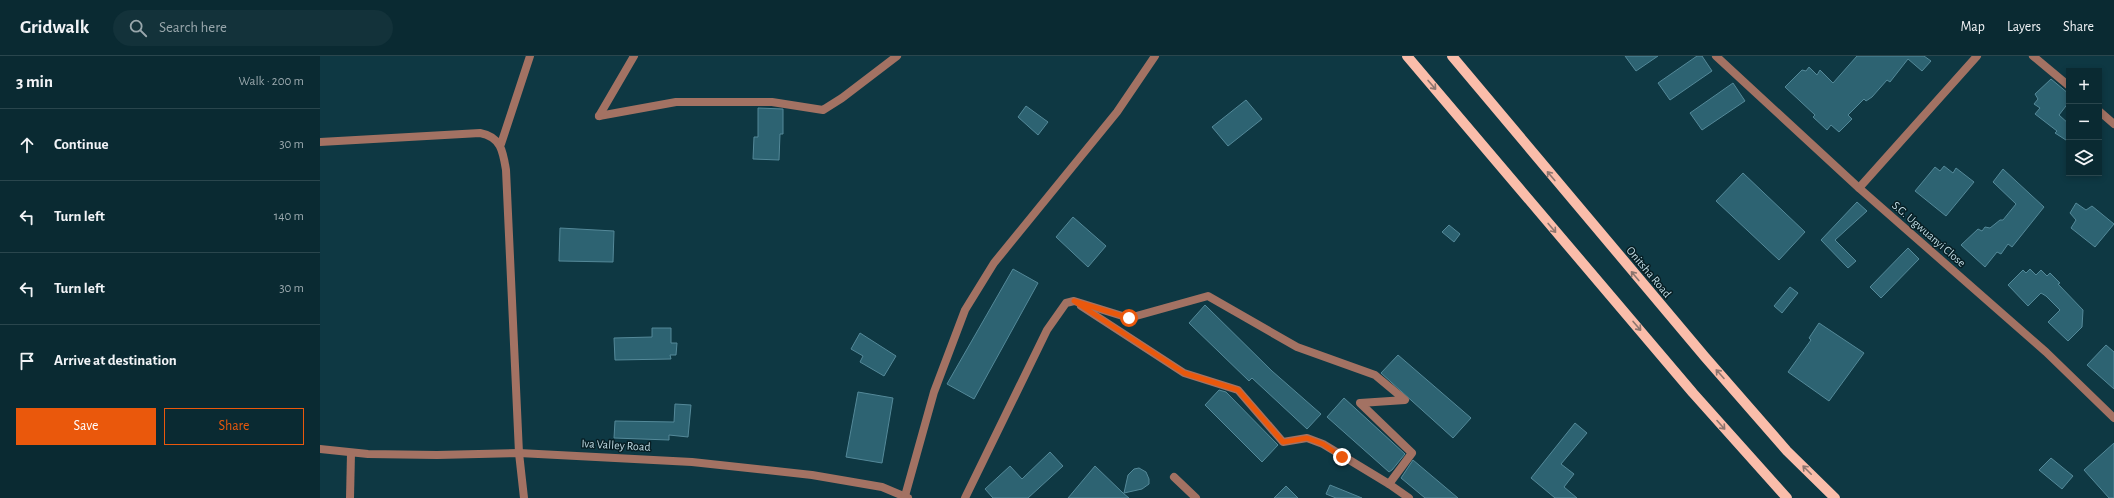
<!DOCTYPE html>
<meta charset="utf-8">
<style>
body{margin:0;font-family:"Alegreya Sans",sans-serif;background:#13323a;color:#f1f3f6}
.controls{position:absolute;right:12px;top:12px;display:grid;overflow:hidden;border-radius:0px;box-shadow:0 2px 6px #0003}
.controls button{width:36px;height:36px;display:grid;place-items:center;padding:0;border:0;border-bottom:1px solid #2a464d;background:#0a2a32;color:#f1f3f6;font:20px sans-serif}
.stop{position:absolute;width:12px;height:12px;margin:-9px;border:3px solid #ea580c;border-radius:50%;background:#fff}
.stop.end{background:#ea580c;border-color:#fff;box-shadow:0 1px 4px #0008}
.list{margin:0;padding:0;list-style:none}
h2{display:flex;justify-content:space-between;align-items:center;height:52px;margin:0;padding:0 16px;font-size:17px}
h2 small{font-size:13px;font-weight:400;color:#99a7ac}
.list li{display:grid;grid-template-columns:26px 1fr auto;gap:12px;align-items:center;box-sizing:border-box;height:72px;padding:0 16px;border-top:1px solid #2a464d}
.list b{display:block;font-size:15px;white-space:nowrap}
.list em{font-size:13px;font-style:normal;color:#99a7ac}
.actions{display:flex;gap:8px;padding:12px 16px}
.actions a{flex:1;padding:9px 0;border:1px solid #ea580c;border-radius:0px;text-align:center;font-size:14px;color:#ea580c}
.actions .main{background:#ea580c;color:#fff}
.icon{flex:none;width:22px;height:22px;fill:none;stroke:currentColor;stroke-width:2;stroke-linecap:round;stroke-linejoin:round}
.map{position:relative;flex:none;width:1794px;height:442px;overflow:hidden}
header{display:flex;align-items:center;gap:24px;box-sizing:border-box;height:56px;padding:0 20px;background:#0a2a32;border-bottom:1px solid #2a464d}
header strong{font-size:19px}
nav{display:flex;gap:22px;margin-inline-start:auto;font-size:14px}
.search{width:280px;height:36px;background:#13323a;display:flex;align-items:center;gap:10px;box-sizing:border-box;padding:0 14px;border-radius:22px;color:#99a7ac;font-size:15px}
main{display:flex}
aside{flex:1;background:#0a2a32}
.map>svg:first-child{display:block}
.building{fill:#2d6372;stroke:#548999}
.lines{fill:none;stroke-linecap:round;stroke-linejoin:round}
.minor{stroke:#a37263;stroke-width:8}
.primary{stroke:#fabdaa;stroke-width:10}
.oneway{stroke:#8d756e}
.route{stroke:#ea580c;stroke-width:5}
.labels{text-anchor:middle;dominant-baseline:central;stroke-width:3;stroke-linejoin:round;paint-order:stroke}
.street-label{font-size:12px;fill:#bed9e1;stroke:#071e24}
</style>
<header>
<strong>Gridwalk</strong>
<div class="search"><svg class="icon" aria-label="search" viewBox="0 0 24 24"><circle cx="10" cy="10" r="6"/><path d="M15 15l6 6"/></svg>Search here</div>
<nav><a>Map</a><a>Layers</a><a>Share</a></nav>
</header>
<main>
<aside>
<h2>3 min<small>Walk · 200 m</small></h2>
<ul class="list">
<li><svg class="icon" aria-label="ahead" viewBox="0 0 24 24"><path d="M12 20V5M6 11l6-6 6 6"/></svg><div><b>Continue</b></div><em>30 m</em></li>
<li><svg class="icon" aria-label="left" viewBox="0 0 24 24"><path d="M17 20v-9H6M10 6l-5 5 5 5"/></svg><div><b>Turn left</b></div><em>140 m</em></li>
<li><svg class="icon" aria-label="left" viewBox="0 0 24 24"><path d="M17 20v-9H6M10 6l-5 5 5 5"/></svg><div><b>Turn left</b></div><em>30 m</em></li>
<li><svg class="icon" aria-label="arrive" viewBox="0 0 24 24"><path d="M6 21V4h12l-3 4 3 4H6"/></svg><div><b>Arrive at destination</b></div></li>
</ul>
<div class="actions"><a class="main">Save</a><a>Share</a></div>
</aside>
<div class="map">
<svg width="1794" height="442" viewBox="0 0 1794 442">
<rect width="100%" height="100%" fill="#0e3843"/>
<g class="building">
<polygon points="1305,0 1338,0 1316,15"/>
<polygon points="1377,0 1382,0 1392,15 1350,44 1338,27"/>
<polygon points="1537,0 1604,0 1611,5 1602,15 1588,3 1570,26 1567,24 1552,41 1546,45 1544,43 1528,59 1532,63 1519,76 1511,69 1507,74 1493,61 1495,59 1465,31 1482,14 1486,15 1489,11 1497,19 1500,14 1513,27"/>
<polygon points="1731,23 1749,38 1749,46 1739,59 1749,68 1749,86 1735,77 1737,75 1715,58 1720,52 1714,48 1718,43 1715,38"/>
<polygon points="1413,27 1425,45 1382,74 1370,57"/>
<polygon points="926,44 942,63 908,90 892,71"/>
<polygon points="706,50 728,66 718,79 698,61"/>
<polygon points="438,52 463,53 463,78 460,78 459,104 433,103 434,81 438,81"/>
<polygon points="1624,110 1633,117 1636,112 1654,126 1626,160 1595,135 1615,111 1620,115"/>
<polygon points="1683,113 1724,151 1692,191 1688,188 1681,198 1677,196 1665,211 1641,189 1658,173 1662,175 1665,171 1670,172 1680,164 1683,164 1696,148 1673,126"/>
<polygon points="1423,117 1485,176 1459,204 1396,145"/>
<polygon points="1537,146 1547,155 1515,184 1536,205 1528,212 1501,184"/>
<polygon points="1756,147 1766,154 1772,150 1794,168 1775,191 1751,172 1756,164 1750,157"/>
<polygon points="753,161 786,190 768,211 736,181"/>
<polygon points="1129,169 1140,178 1134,186 1122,176"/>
<polygon points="240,172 294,175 293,206 239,205"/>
<polygon points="1588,192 1599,203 1561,242 1550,231"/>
<polygon points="693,213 718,227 654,343 627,328"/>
<polygon points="1710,213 1716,219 1721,214 1727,220 1730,217 1740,227 1738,228 1763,254 1762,271 1748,285 1728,266 1740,254 1726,240 1721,237 1708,250 1688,229 1703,214 1706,217"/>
<polygon points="1470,231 1478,237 1462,257 1454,250"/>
<polygon points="885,249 952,315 1001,358 987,373 932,322 929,325 869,267"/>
<polygon points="1499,267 1544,297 1509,345 1468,316 1491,284 1489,282"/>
<polygon points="332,272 351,272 351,287 357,287 356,299 350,299 351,303 295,304 294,282 332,281"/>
<polygon points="540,277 576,300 564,320 540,306 543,300 531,293"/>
<polygon points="1786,289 1794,296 1794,333 1767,309"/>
<polygon points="1078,299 1151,362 1133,382 1061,317"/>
<polygon points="899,334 906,336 958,389 942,406 885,349"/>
<polygon points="538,336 573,342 562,407 526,401"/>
<polygon points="1024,342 1085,398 1072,414 1069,416 1007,361"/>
<polygon points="355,348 371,349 368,381 349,379 349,384 294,382 295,365 354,366"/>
<polygon points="1255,367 1267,377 1241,408 1254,418 1244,431 1257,442 1235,442 1211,422"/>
<polygon points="1794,387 1794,442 1789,442 1764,414"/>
<polygon points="730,396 743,410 708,442 673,442 665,433 690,410 702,423"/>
<polygon points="1731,402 1753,420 1742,433 1719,414"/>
<polygon points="1093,404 1138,442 1105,442 1081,422"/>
<polygon points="775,410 803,437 809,442 748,442"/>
<polygon points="819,412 826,416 829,423 829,428 822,433 804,437 808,419 814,413"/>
<polygon points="1010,429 1042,442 1016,442 1006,438"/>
<polygon points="966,430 978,442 954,442"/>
</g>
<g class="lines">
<g class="minor">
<polyline points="1396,0 1539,132 1726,296 1794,362"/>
<polyline points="1713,0 1749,30"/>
<polyline points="1779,55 1794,68"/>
<polyline points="279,60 356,46 452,46 503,54 522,42 577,0"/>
<polyline points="279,60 314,0"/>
<path d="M0,86L160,77C181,81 183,95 186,114L199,397L204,442"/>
<polyline points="181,88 210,0"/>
<polyline points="1539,132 1657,0"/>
<polyline points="761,250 864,317 918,334 963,386 987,382 1003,388 1069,428"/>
<polyline points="0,393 48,398 117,399 199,397 372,406 492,419 562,431 588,442"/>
<polyline points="854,421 876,442"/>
<polyline points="585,440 614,336 645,254 674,207 797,56 835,0"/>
<polyline points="30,442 31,397"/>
<polyline points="645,442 727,274 746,247 754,245 809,262 888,240 977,291 1055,319 1085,344 1040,347 1092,397 1069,428 1089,442"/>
</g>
<g class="primary">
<polyline points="1087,0 1373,337 1467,442"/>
<polyline points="1132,0 1385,301 1467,395 1515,442"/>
</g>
</g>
<defs><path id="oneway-shaft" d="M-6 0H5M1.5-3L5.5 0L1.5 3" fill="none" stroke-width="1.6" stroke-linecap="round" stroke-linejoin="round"/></defs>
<g class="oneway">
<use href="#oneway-shaft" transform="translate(1112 29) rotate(49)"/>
<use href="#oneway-shaft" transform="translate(1231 120) rotate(-130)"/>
<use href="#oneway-shaft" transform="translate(1232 172) rotate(50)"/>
<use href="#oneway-shaft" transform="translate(1315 220) rotate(-130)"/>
<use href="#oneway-shaft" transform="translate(1317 270) rotate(49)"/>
<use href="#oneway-shaft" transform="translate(1400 318) rotate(-132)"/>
<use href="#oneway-shaft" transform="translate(1401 369) rotate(48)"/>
<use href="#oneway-shaft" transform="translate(1487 414) rotate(-135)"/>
</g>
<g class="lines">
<polyline class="route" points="809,262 754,245 864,317 918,334 963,386 987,382 1003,388 1022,401"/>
</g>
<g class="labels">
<g class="street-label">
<text transform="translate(1609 178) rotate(41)">S.G. Ugwuanyi Close</text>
<text transform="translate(1329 216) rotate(50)">Onitsha Road</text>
<text transform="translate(296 389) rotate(3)">Iva Valley Road</text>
</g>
</g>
</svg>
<div class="controls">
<button>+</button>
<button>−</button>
<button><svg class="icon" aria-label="layers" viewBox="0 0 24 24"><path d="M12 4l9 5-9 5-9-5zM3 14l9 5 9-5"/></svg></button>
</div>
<div class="stop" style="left:809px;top:262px"></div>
<div class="stop end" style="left:1022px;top:401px"></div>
</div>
</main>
